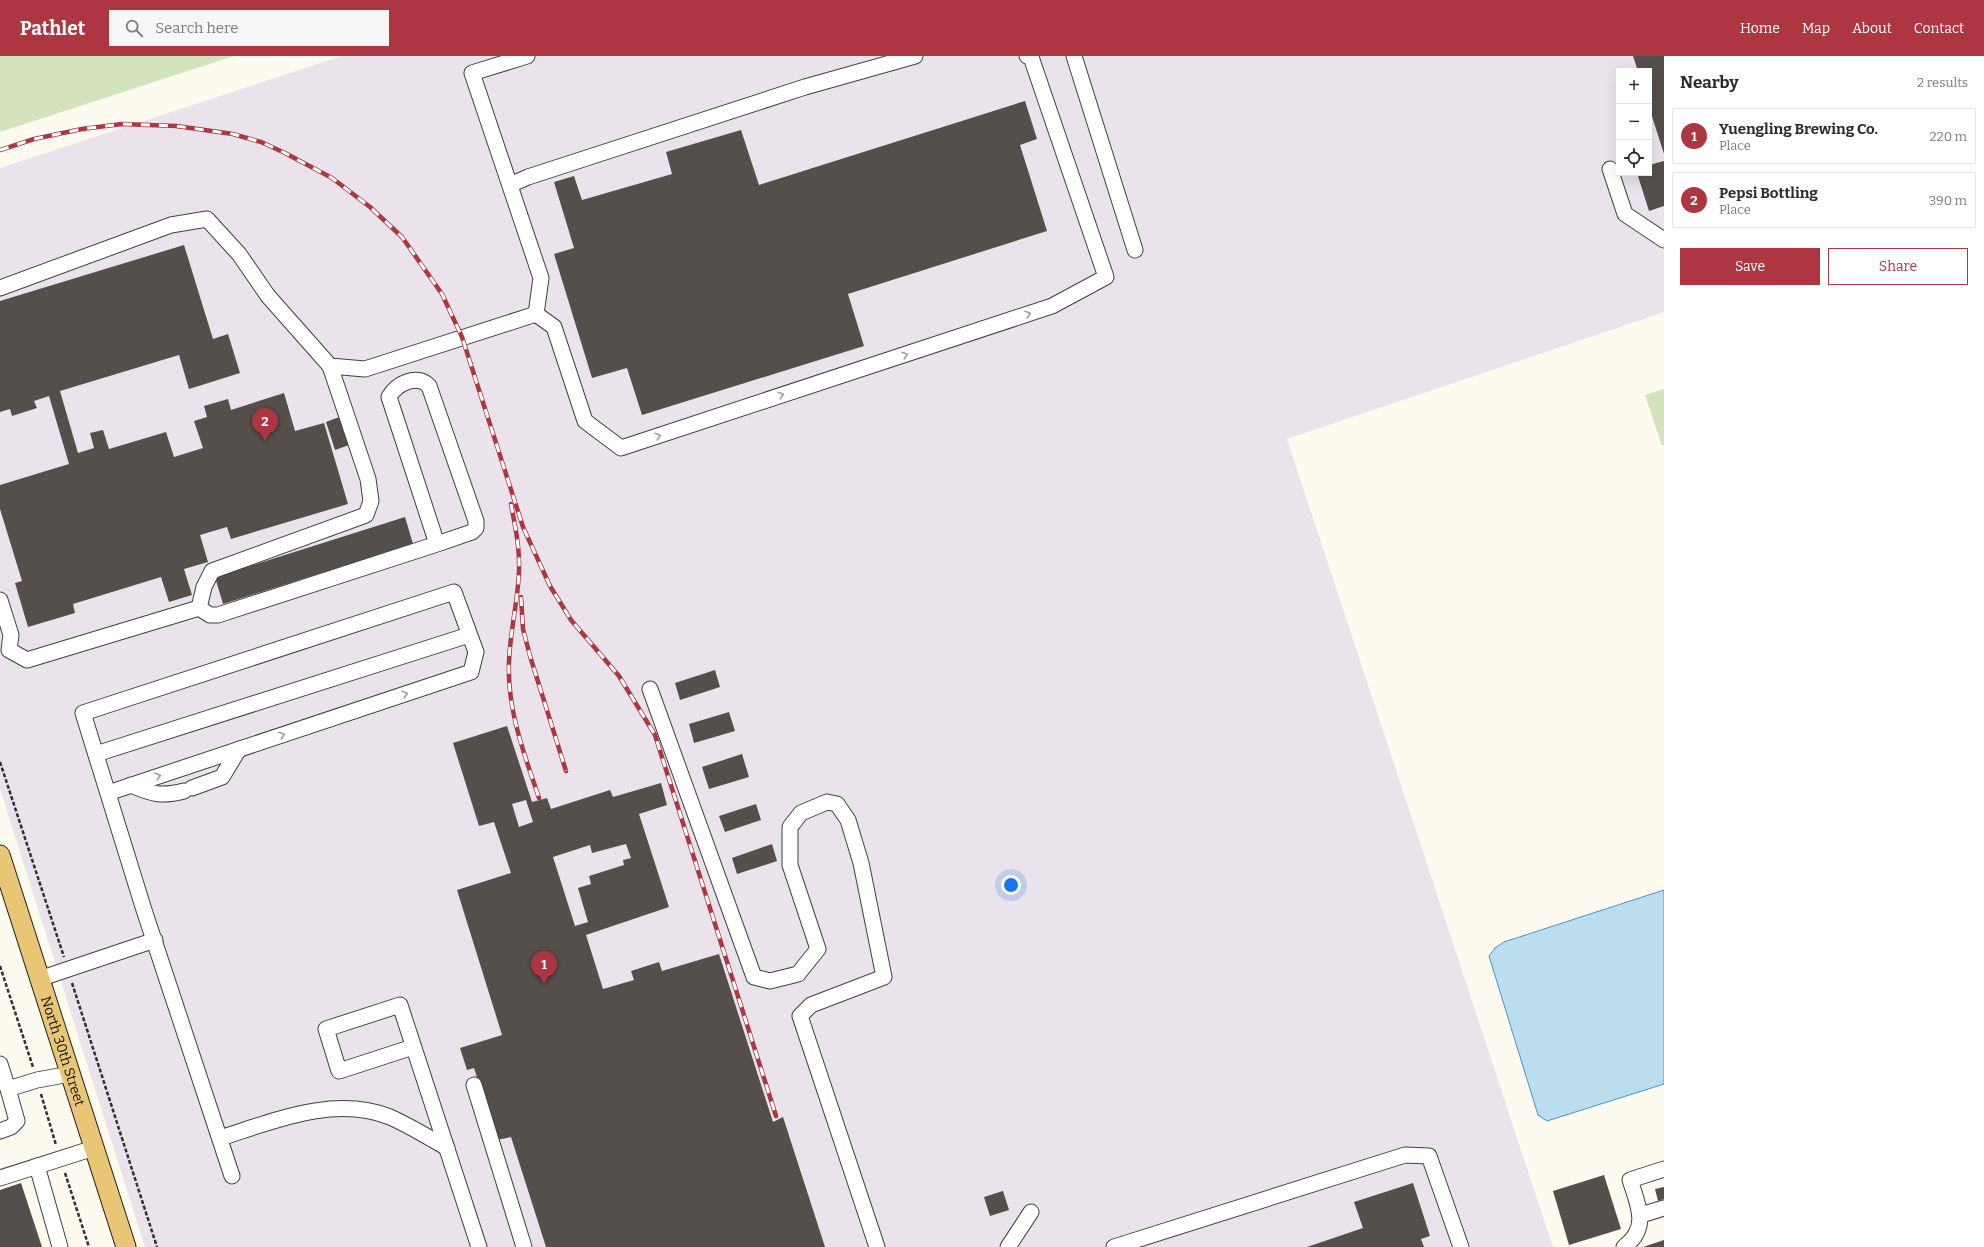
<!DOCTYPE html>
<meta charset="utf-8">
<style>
body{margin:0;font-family:Bitter,serif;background:#f7f7f7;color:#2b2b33}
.controls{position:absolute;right:12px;top:12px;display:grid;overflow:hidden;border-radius:0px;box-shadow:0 4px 16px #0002}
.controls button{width:36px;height:36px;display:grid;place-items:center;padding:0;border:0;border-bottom:1px solid #e1e1e2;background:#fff;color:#2b2b33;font:20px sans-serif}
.you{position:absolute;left:1011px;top:829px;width:14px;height:14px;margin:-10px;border:3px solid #fff;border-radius:50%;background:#1a73e8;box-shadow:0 0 0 6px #1a73e833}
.badge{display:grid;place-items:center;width:26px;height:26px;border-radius:50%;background:#ae3642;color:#fff;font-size:13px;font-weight:700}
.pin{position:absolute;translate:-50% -33px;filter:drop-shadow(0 1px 2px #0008)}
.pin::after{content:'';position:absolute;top:21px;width:14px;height:12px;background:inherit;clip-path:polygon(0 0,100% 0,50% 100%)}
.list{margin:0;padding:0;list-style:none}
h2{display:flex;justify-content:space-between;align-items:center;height:52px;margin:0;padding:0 16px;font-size:17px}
h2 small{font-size:13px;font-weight:400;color:#7c7c81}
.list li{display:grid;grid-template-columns:26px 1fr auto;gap:12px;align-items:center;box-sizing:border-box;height:56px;margin:0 8px 8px;padding:0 8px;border:1px solid #e1e1e2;border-radius:0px}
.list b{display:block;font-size:15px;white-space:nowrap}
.list p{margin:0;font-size:13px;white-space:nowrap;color:#7c7c81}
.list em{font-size:13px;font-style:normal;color:#7c7c81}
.actions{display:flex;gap:8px;padding:12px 16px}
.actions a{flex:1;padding:9px 0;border:1px solid #ae3642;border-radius:0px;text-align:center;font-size:14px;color:#ae3642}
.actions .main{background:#ae3642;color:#fff}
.icon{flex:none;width:22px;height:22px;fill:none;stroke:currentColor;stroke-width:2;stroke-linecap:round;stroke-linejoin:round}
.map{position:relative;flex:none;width:1664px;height:1191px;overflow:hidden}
header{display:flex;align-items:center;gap:24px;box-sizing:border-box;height:56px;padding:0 20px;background:#ae3642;color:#fff}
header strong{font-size:19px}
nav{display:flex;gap:22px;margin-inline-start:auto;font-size:14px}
.search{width:280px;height:36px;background:#f7f7f7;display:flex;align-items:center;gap:10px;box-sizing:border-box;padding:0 14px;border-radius:0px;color:#7c7c81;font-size:15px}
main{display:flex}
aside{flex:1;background:#fff}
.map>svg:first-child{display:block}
.industrial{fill:#eae3eb;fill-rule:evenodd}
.green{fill:#d3e4bd}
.water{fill:#bbdeef;stroke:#4a95bd}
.building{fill:#554f4b;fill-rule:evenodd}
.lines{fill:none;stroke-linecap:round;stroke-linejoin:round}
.minor-casing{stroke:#414141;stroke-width:17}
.major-casing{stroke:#1f1f1f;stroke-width:21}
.path{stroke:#303030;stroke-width:2.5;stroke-dasharray:4 2;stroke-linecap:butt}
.minor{stroke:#fff;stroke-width:15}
.major{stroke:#e8c675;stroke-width:19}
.rail-casing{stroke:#ae3642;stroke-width:4.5}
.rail{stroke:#fff;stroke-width:3;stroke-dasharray:9;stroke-linecap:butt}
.oneway{stroke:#9f9f9f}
.labels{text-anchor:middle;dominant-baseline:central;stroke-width:4;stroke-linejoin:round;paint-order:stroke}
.street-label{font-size:14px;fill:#0e0e0e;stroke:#fff}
</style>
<header>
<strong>Pathlet</strong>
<div class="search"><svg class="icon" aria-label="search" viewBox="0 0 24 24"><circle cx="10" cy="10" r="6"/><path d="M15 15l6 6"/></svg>Search here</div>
<nav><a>Home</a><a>Map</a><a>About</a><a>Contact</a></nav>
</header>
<main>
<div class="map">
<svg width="1664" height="1191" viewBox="0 0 1664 1191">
<rect width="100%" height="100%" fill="#fdfaf0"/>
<path class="industrial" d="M342,0H1664V256L1287,383L1553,1191H145L0,733V112ZM1619,15H1649V117H1619Z"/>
<g class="green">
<polygon points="0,0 234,0 0,76"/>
<polygon points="1664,333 1664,389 1662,390 1645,339"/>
</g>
<polygon class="water" points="1664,834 1664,1028 1547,1065 1538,1059 1489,900 1495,892 1504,886"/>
<g class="building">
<polygon points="1633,0 1664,0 1664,98 1649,51 1649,15 1638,15"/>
<polygon points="1025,45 1037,83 1020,89 1047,175 848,238 864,290 642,359 627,312 592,322 554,198 574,192 554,126 574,120 582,144 672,118 666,96 741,74 759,129"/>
<polygon points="1664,105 1664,150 1649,155 1637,117 1649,117 1649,109"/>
<polygon points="184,189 213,283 228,278 240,317 189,333 179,299 60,335 78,397 94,392 90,377 103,374 109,393 166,376 174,401 203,392 194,365 207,361 204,350 228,343 231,354 284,337 295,375 324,367 348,448 231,483 227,471 200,479 208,506 184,513 192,539 169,546 161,521 73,548 75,557 28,571 15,527 22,525 0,453 0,429 69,408 49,340 34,345 37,352 12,360 10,353 0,356 0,245"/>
<polygon points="342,360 352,388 335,394 326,366"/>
<polygon points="405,461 413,488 223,548 215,521"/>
<polygon points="715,614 720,631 680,644 675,627"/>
<polygon points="729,656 735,675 694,687 689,668"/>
<path d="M507,670L532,746L547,742L551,753L610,734L613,741L661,727L667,749L639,758L669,851L586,879L603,933L634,924L631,915L659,906L662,915L719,898L773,1066L783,1061L825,1191H546L511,1081L497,1084L474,1012L467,1014L460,992L502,979L457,834L511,817L494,766L479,770L453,687ZM526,744L533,766L519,771L512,748ZM626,788L631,802L623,804L624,809L589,820L591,828L578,832L588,866L575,870L553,801L590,789L592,797Z"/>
<polygon points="742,698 749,721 709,733 702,711"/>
<polygon points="756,748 761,764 725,776 719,760"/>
<polygon points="772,788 777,805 737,818 732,802"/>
<polygon points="1604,1119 1621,1173 1569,1189 1553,1135"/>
<polygon points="21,1127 42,1191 0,1191 0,1134"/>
<polygon points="1413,1127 1430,1180 1421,1183 1424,1191 1307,1191 1363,1172 1354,1146"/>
<polygon points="1664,1131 1664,1143 1658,1145 1655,1133"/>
<polygon points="1003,1135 1009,1154 990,1160 984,1141"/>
<polygon points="1664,1184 1664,1191 1643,1191"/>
</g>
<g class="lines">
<g class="minor-casing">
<g id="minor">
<polyline points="1074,0 1135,194"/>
<polyline points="1610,113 1625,158 1664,184"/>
<polyline points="510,129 528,121 805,31 915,0"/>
<polyline points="0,232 171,169 207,163 239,198 268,240 330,310 365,313 536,258 541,222 472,17 527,0"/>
<polyline points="536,258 554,271 585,365 621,392 1052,250 1106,221 1031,1 1027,0"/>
<path d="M0,544L11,579L9,594L27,604L199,552L210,559H218L437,488L472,476L476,472V465L429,330C417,317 396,328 389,341L437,488"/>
<polyline points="199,552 204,531 212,515 366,459 371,445 368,423 330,310"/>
<polyline points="650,633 754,921 770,925 798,918 818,893 790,809 790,771 801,757 827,746 837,748 848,764 861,807 884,921 811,949 800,960 877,1191"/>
<polyline points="96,698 469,579"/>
<path d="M131,729C152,738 161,741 184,735"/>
<polyline points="192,732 222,721 239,693"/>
<polyline points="108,737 471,616 476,596 454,536 83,657 144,854 232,1120"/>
<polyline points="39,923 155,884"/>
<polyline points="413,991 339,1015 326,973 400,949 479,1191"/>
<polyline points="0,1008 8,1033 37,1024 70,1018"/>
<polyline points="474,1029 524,1191"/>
<polyline points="0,1075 11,1071 17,1065 8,1033"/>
<path d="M220,1082C274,1065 334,1039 390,1061C410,1070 428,1081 447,1092"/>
<polyline points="37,1110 60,1191"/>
<polyline points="0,1122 94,1092"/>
<polyline points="1641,1159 1664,1152"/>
<polyline points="1008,1191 1031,1156"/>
<polyline points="1114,1191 1405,1099 1429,1100 1461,1191"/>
<path d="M1624,1191C1650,1172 1638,1149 1630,1124L1664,1113"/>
</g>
</g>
<g class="major-casing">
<g id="major">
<path id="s1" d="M0,799L126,1191"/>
</g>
</g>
<g class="path">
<polyline points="0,706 64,901"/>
<polyline points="0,910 33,1011"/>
<polyline points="72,927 157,1191"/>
<polyline points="41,1038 56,1089"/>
<polyline points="65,1117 89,1191"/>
</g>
<use href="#minor" class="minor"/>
<use href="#major" class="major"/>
<g class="rail-casing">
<g id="rail">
<polyline points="0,94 34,83 82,73 122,68 176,70 233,78 261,86 285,97 332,122 370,151 402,181 442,238 462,281 523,471 550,530 571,564 619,620 655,679 776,1060"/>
<path d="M511,448C515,470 520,492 519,515C518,545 510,575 509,606C507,654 524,697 539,742"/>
<polyline points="521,541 523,573 530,600 566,715"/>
</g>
</g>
<use href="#rail" class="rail"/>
</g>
<defs><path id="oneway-chevron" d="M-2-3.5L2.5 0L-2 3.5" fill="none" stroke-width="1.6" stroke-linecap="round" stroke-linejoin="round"/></defs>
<g class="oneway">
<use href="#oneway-chevron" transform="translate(1028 258) rotate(-18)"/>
<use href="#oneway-chevron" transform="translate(905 299) rotate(-18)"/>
<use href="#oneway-chevron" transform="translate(781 339) rotate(-18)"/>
<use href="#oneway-chevron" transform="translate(658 380) rotate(-18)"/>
<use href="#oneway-chevron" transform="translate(405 638) rotate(-18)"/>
<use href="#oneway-chevron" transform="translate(282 679) rotate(-18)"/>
<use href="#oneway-chevron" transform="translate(158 720) rotate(-18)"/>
</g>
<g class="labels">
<g class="street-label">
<text stroke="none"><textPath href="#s1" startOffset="206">North 30th Street</textPath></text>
</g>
</g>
</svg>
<div class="controls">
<button>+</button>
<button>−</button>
<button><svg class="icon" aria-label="locate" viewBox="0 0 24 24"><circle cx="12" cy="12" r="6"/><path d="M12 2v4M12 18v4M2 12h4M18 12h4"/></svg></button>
</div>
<div class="you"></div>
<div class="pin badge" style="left:544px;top:928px">1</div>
<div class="pin badge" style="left:265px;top:385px">2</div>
</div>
<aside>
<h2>Nearby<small>2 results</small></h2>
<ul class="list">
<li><span class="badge">1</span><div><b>Yuengling Brewing Co.</b><p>Place</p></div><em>220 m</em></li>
<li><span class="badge">2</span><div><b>Pepsi Bottling</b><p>Place</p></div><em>390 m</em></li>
</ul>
<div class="actions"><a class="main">Save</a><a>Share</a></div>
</aside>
</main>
